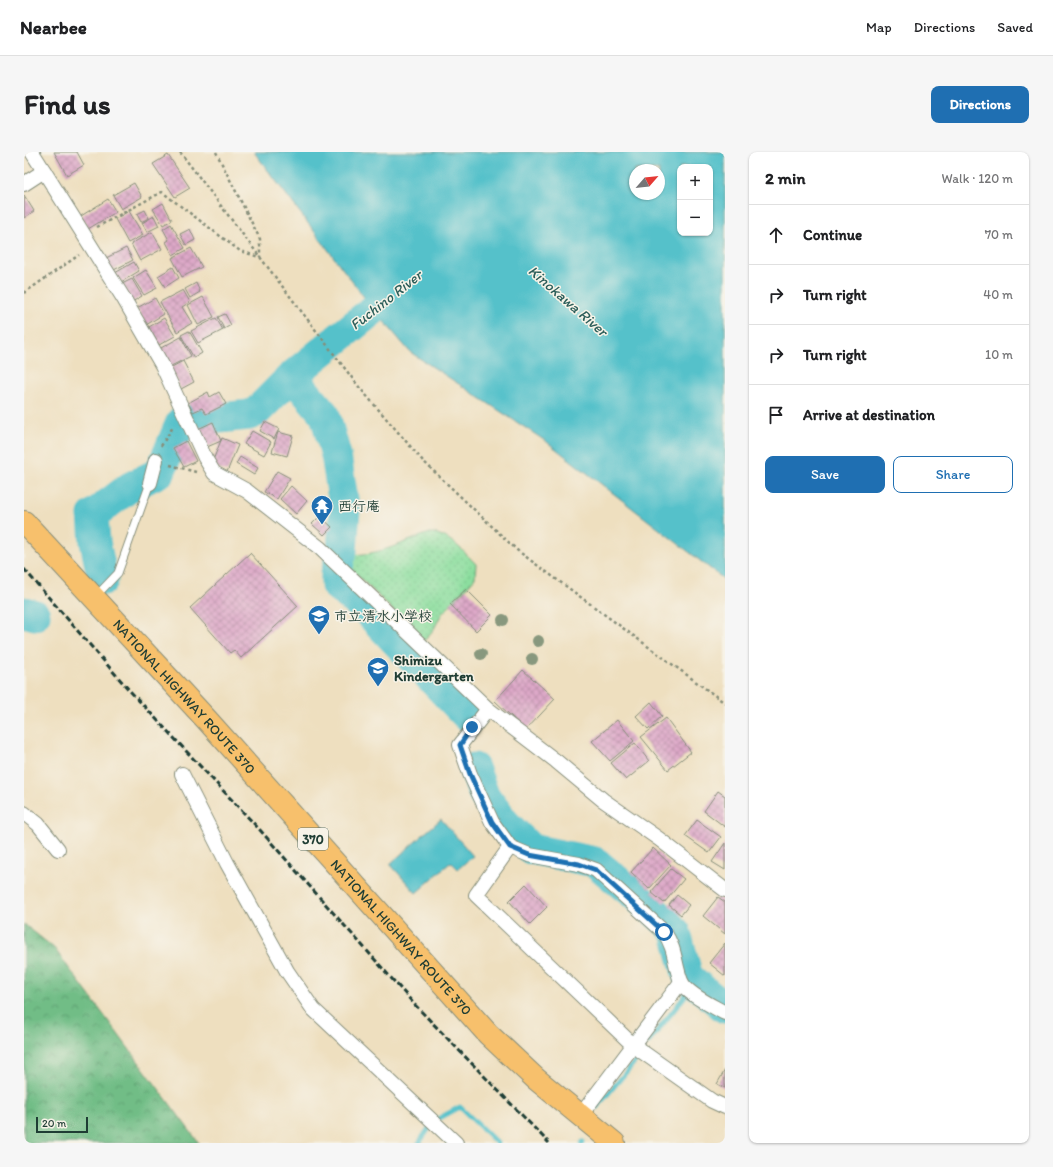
<!DOCTYPE html>
<meta charset="utf-8">
<style>
body{margin:0;font-family:Itim,"Klee One",sans-serif;background:#f6f6f6;color:#202124}
.controls{position:absolute;right:12px;top:12px;display:grid;overflow:hidden;border-radius:8px;box-shadow:0 1px 3px #0004}
.controls button{width:36px;height:36px;display:grid;place-items:center;padding:0;border:0;border-bottom:1px solid #e0e0e0;background:#fff;color:#202124;font:20px sans-serif}
.compass{position:absolute;left:605px;top:12px;width:36px;height:36px;border-radius:50%;background:#fff;box-shadow:0 1px 3px #0004;rotate:62deg}
.scale{position:absolute;left:12px;bottom:10px;width:52px;box-sizing:border-box;padding-left:4px;border:2px solid #1f3d34;border-top:0;font-size:11px;line-height:14px;white-space:nowrap;color:#1f3d34;-webkit-text-stroke:3px #f7f3e8;paint-order:stroke}
.stop{position:absolute;width:12px;height:12px;margin:-9px;border:3px solid #1f6fb2;border-radius:50%;background:#fff}
.stop.end{background:#1f6fb2;border-color:#fff;box-shadow:0 1px 4px #0008}
.list{margin:0;padding:0;list-style:none}
h2{display:flex;justify-content:space-between;align-items:center;height:52px;margin:0;padding:0 16px;font-size:17px}
h2 small{font-size:13px;font-weight:400;color:#757577}
.list li{display:grid;grid-template-columns:26px 1fr auto;gap:12px;align-items:center;box-sizing:border-box;height:60px;padding:0 16px;border-top:1px solid #e0e0e0}
.list b{display:block;font-size:15px;white-space:nowrap}
.list em{font-size:13px;font-style:normal;color:#757577}
.actions{display:flex;gap:8px;padding:12px 16px}
.actions a{flex:1;padding:9px 0;border:1px solid #1f6fb2;border-radius:8px;text-align:center;font-size:14px;color:#1f6fb2}
.actions .main{background:#1f6fb2;color:#fff}
.icon{flex:none;width:22px;height:22px;fill:none;stroke:currentColor;stroke-width:2;stroke-linecap:round;stroke-linejoin:round}
.map{position:relative;flex:none;width:701px;height:991px;overflow:hidden;border-radius:8px}
header{display:flex;align-items:center;gap:24px;box-sizing:border-box;height:56px;padding:0 20px;background:#fff;border-bottom:1px solid #e0e0e0}
header strong{font-size:19px}
nav{display:flex;gap:22px;margin-inline-start:auto;font-size:14px}
.intro{display:flex;align-items:center;justify-content:space-between;box-sizing:border-box;height:96px;padding:0 24px}
h1{margin:0;font-size:28px}
.button{padding:10px 18px;border-radius:8px;background:#1f6fb2;color:#fff;font-size:14px;font-weight:700}
main{display:flex;gap:24px;padding:0 24px}
aside{flex:1;background:#fff;border-radius:8px;box-shadow:0 1px 3px #0004}
.map>svg:first-child{display:block}
.grass{fill:url(#grass-dots);stroke:#568e6a}
.forest{fill:url(#forest-crowns);stroke:#487d5d}
.water{fill:#54c1ca;stroke:#3a7f7f;fill-rule:evenodd}
.lines{fill:none;stroke-linecap:round;stroke-linejoin:round}
.stream{stroke:#54c1ca;stroke-width:5}
.river{stroke:#54c1ca;stroke-width:31}
.building{fill:url(#building-cross-hatch)}
.lane-casing{stroke:#868e7a;stroke-width:9}
.street-casing{stroke:#868e7a;stroke-width:16}
.highway-casing{stroke:#868e7a;stroke-width:24}
.path{stroke:#868e7a;stroke-width:2.5;stroke-dasharray:3 3;stroke-linecap:butt}
.lane{stroke:#fff;stroke-width:7}
.street{stroke:#fff;stroke-width:14}
.highway{stroke:#f7c06c;stroke-width:22}
.rail{stroke:#1f3d34;stroke-width:3;stroke-dasharray:6 3;stroke-linecap:butt}
.tree{fill:#88987e}
.route{stroke:#1f6fb2;stroke-width:5}
.labels{text-anchor:middle;dominant-baseline:central;stroke-width:3;stroke-linejoin:round;paint-order:stroke}
.shield{fill:#f7f3e8;stroke:#60746a;stroke-width:1}
.shield-label{font-size:13px;font-weight:bold;fill:#1f3d34}
.poi-label{font-size:14px;font-weight:bold;fill:#1f3d34;stroke:#f7f3e8;text-anchor:start}
.street-label{font-size:14px;fill:#1f3d34;stroke:#f7f3e8}
.water-label{font-size:15px;font-style:italic;fill:#2c5e5a;stroke:#f7f3e8}
</style>
<header>
<strong>Nearbee</strong>
<nav><a>Map</a><a>Directions</a><a>Saved</a></nav>
</header>
<div class="intro"><h1>Find us</h1><a class="button">Directions</a></div>
<main>
<div class="map">
<svg width="701" height="991" viewBox="0 0 701 991">
<defs>
<pattern id="grass-dots" width="8" height="8" patternUnits="userSpaceOnUse"><rect width="8" height="8" fill="#8cde9f"/><path d="M2 2h.1M6 6h.1" fill="none" stroke="#78bf8a" stroke-width="1.8" stroke-linecap="round"/></pattern>
<pattern id="forest-crowns" width="20" height="18" patternUnits="userSpaceOnUse"><rect width="20" height="18" fill="#71bd86"/><path d="M2 6a3 3 0 1 1 6 0M12 15a3 3 0 1 1 6 0" fill="none" stroke="#5c9b6e"/></pattern>
<pattern id="building-cross-hatch" width="8" height="8" patternUnits="userSpaceOnUse"><rect width="8" height="8" fill="#dda8c8"/><path d="M0 0l8 8M0 8l8-8" fill="none" stroke="#b38aa3"/></pattern>
</defs>
<rect width="100%" height="100%" fill="#f7f3e8"/>
<filter id="ink" filterUnits="userSpaceOnUse"><feTurbulence type="fractalNoise" baseFrequency=".025" numOctaves="2"/><feDisplacementMap in="SourceGraphic" scale="8" xChannelSelector="R" yChannelSelector="G"/><feConvolveMatrix kernelMatrix="1 2 1 2 8 2 1 2 1" color-interpolation-filters="sRGB"/></filter>
<filter id="wash" filterUnits="userSpaceOnUse"><feTurbulence type="fractalNoise" baseFrequency=".012" numOctaves="4" result="noise"/><feDisplacementMap in="SourceGraphic" scale="16" xChannelSelector="R" yChannelSelector="G"/><feGaussianBlur stdDeviation="0.9" result="paint"/><feColorMatrix in="noise" values="0 0 0 0 0 0 0 0 0 0 0 0 0 0 0 0 0 1.4 0 .05"/><feComposite in="paint" operator="in"/></filter>
<g filter="url(#wash)">
<rect width="100%" height="100%" fill="#eedfbf"/>
<path class="grass" d="M406,381C424,381 440,400 452,412L451,426L417,463L410,477L400,489L325,415L328,402C351,405 384,388 406,381Z"/>
<polygon class="forest" points="0,772 30,796 175,991 0,991"/>
<g class="water">
<path d="M230,0H701V428L523,290L386,200L346,153ZM656,15H686V81H656ZM611,18H635V42H611Z"/>
<polygon points="417,667 449,704 434,717 427,710 392,741 366,712"/>
</g>
<g class="lines">
<g class="stream">
<polyline points="624,891 661,844"/>
<polyline points="573,955 613,907"/>
<polyline points="395,991 410,969 436,955 473,991"/>
<polyline points="558,991 559,990"/>
</g>
<g class="river">
<polyline points="268,224 301,263 312,303 321,359 318,398 312,422 312,433 339,455 443,564"/>
<polyline points="79,428 71,390 69,363 106,335 136,320 157,270 225,263 232,260 268,224 382,131"/>
<polyline points="0,460 11,463"/>
<polyline points="450,616 460,643 482,672 507,697 571,710 644,771 652,781 664,825 701,856"/>
</g>
</g>
<g id="blocks">
<g class="building">
<polygon points="30,0 53,0 60,13 43,23"/>
<polygon points="144,3 166,36 151,45 129,12"/>
<polygon points="110,31 118,45 97,57 89,43"/>
<polygon points="0,43 10,59 0,66"/>
<polygon points="84,47 92,60 64,77 57,64"/>
<polygon points="139,51 148,68 139,73 129,57"/>
<polygon points="121,58 125,66 117,70 113,62"/>
<polygon points="105,59 119,83 104,91 91,67"/>
<polygon points="130,64 135,74 123,80 118,71"/>
<polygon points="147,72 161,96 149,103 142,90 145,88 139,77"/>
<polygon points="166,77 171,88 162,93 156,82"/>
<polygon points="128,80 138,97 116,109 107,92"/>
<polygon points="102,96 109,108 88,119 82,106"/>
<polygon points="167,96 178,115 158,125 148,106"/>
<polygon points="110,110 115,119 97,130 91,121"/>
<polygon points="149,115 155,126 141,135 134,124"/>
<polygon points="122,118 133,136 120,143 109,126"/>
<polygon points="108,127 118,144 108,150 98,132"/>
<polygon points="172,131 176,140 166,146 161,137"/>
<polygon points="159,138 166,150 158,155 168,171 153,180 136,150"/>
<polygon points="179,145 190,165 174,173 164,153"/>
<polygon points="131,146 140,162 122,173 113,156"/>
<polygon points="201,162 207,173 200,177 194,165"/>
<polygon points="140,166 151,184 135,193 125,175"/>
<polygon points="192,166 199,178 174,191 167,179"/>
<polygon points="165,179 178,201 170,206 157,183"/>
<polygon points="157,185 167,204 145,215 135,197"/>
<polygon points="159,209 170,230 157,237 146,216"/>
<polygon points="184,240 186,245 195,240 202,252 182,262 178,256 169,260 164,251"/>
<polygon points="189,270 197,289 183,295 174,277"/>
<polygon points="241,270 255,277 250,287 236,279"/>
<polygon points="228,279 247,290 240,303 220,292"/>
<polygon points="254,280 269,284 263,304 248,300"/>
<polygon points="198,286 214,293 203,320 187,313"/>
<polygon points="162,289 172,309 160,315 149,296"/>
<polygon points="216,305 234,316 230,323 212,312"/>
<polygon points="253,319 266,326 253,347 240,340"/>
<polygon points="267,334 283,349 272,362 256,347"/>
<polygon points="296,364 308,375 300,383 288,372"/>
<polygon points="226,401 274,454 217,506 210,498 206,501 166,456"/>
<polygon points="442,437 468,463 452,479 426,452"/>
<polygon points="499,518 531,547 502,578 471,549"/>
<polygon points="627,550 638,564 624,577 612,564"/>
<polygon points="642,566 667,600 644,618 617,585"/>
<polygon points="593,568 610,589 586,609 568,589"/>
<polygon points="611,591 625,609 602,628 587,611"/>
<polygon points="694,639 701,644 701,675 680,659"/>
<polygon points="673,668 697,685 685,701 661,684"/>
<polygon points="701,691 701,718 688,710"/>
<polygon points="629,696 647,713 625,737 607,720"/>
<polygon points="647,717 660,727 640,751 627,740"/>
<polygon points="502,732 523,755 506,772 485,749"/>
<polygon points="653,743 665,753 657,763 645,753"/>
<polygon points="694,745 701,750 701,782 679,764"/>
<polygon points="701,791 701,824 685,811"/>
<polygon points="701,918 701,936 693,932"/>
</g>
</g>
</g>
<g filter="url(#ink)">
<use href="#blocks" fill-opacity="0" stroke="#868e7a" stroke-width="1"/>
<g class="lines">
<g class="lane-casing">
<polyline id="lane" points="72,444 94,421 126,331"/>
</g>
<g class="street-casing">
<g id="street">
<polyline points="8,0 100,147 138,213 181,306 190,321 223,339 296,396 464,557 532,609 579,648 635,687 701,738"/>
<polyline points="0,32 20,19"/>
<polyline points="126,331 132,308"/>
<path d="M464,557L436,593L446,622L468,670L486,695L505,703L555,712L572,718L640,780C652,797 650,811 657,829C662,842 689,854 701,861"/>
<polyline points="158,622 203,711 263,819 289,857 432,991"/>
<polyline points="0,661 14,672 34,697"/>
<polyline points="486,695 452,743 610,894 688,949 701,955"/>
<polyline points="556,964 657,830"/>
</g>
</g>
<g class="highway-casing">
<g id="highway">
<path id="s1" d="M0,370L183,568L464,882L512,927L590,991"/>
</g>
</g>
<g class="path">
<polyline points="156,0 335,235 399,309 494,399 701,551"/>
<polyline points="192,0 236,87 236,105"/>
<polyline points="73,75 138,40 216,99 235,105"/>
<polyline points="0,141 55,103"/>
<polyline points="137,294 149,275"/>
<polyline points="146,313 172,320"/>
</g>
<use href="#lane" class="lane"/>
<use href="#street" class="street"/>
<use href="#highway" class="highway"/>
<polyline class="rail" points="0,417 106,539 235,677 391,853 525,991"/>
</g>
<g class="tree">
<circle cx="479" cy="468" r="6"/>
<circle cx="514" cy="489" r="6"/>
<circle cx="457" cy="502" r="6"/>
<circle cx="508" cy="507" r="6"/>
</g>
</g>
<g class="lines" filter="url(#ink)">
<polyline class="route" points="448,575 436,593 446,622 468,670 486,695 505,703 555,712 572,718 640,780"/>
</g>
<defs>
<g id="temple-pin" transform="scale(1.15)"><path d="M0 17L-7.5 6A9.5 9.5 0 1 1 7.5 6Z" fill="#1f6fb2" stroke="#f7f3e8"/><path d="M0-6L5-2H3V0L6.5 2.5H4V6H1.5V3h-3V6H-4V2.5H-6.5L-3 0V-2H-5Z" fill="#fff"/></g>
<g id="school-pin" transform="scale(1.15)"><path d="M0 17L-7.5 6A9.5 9.5 0 1 1 7.5 6Z" fill="#1f6fb2" stroke="#f7f3e8"/><path d="M0-5L7-2L0 1L-7-2ZM-4 1L0 2.5L4 1V4Q0 6-4 4Z" fill="#fff"/></g>
</defs>
<g fill-rule="evenodd">
<use href="#temple-pin" x="298" y="354"/>
<use href="#school-pin" x="295" y="464"/>
<use href="#school-pin" x="354" y="516"/>
</g>
<g class="labels">
<rect class="shield" x="274" y="676" width="30" height="22" rx="3"/>
<g class="shield-label">
<text x="289" y="687">370</text>
</g>
<g class="poi-label">
<text x="314" y="354">西行庵</text>
<text x="310" y="464">市立清水小学校</text>
<text x="370" y="508">Shimizu<tspan x="370" dy="16">Kindergarten</tspan></text>
</g>
<g class="street-label">
<text stroke="none"><textPath href="#s1" startOffset="237">NATIONAL HIGHWAY ROUTE 370</textPath></text>
<text stroke="none"><textPath href="#s1" startOffset="561">NATIONAL HIGHWAY ROUTE 370</textPath></text>
</g>
<g class="water-label">
<text transform="translate(362 148) rotate(-38)">Fuchino River</text>
<text transform="translate(544 149) rotate(41)">Kinokawa River</text>
</g>
</g>
</svg>
<div class="controls">
<button>+</button>
<button>−</button>
</div>
<svg class="compass" viewBox="-18 -18 36 36"><path d="M0-13l5 13h-10z" fill="#e53935"/><path d="M0 13l5-13h-10z" fill="#757577"/></svg>
<div class="scale">20 m</div>
<div class="stop" style="left:640px;top:780px"></div>
<div class="stop end" style="left:448px;top:575px"></div>
</div>
<aside>
<h2>2 min<small>Walk · 120 m</small></h2>
<ul class="list">
<li><svg class="icon" aria-label="ahead" viewBox="0 0 24 24"><path d="M12 20V5M6 11l6-6 6 6"/></svg><div><b>Continue</b></div><em>70 m</em></li>
<li><svg class="icon" aria-label="right" viewBox="0 0 24 24"><path d="M7 20v-9h11M14 6l5 5-5 5"/></svg><div><b>Turn right</b></div><em>40 m</em></li>
<li><svg class="icon" aria-label="right" viewBox="0 0 24 24"><path d="M7 20v-9h11M14 6l5 5-5 5"/></svg><div><b>Turn right</b></div><em>10 m</em></li>
<li><svg class="icon" aria-label="arrive" viewBox="0 0 24 24"><path d="M6 21V4h12l-3 4 3 4H6"/></svg><div><b>Arrive at destination</b></div></li>
</ul>
<div class="actions"><a class="main">Save</a><a>Share</a></div>
</aside>
</main>
